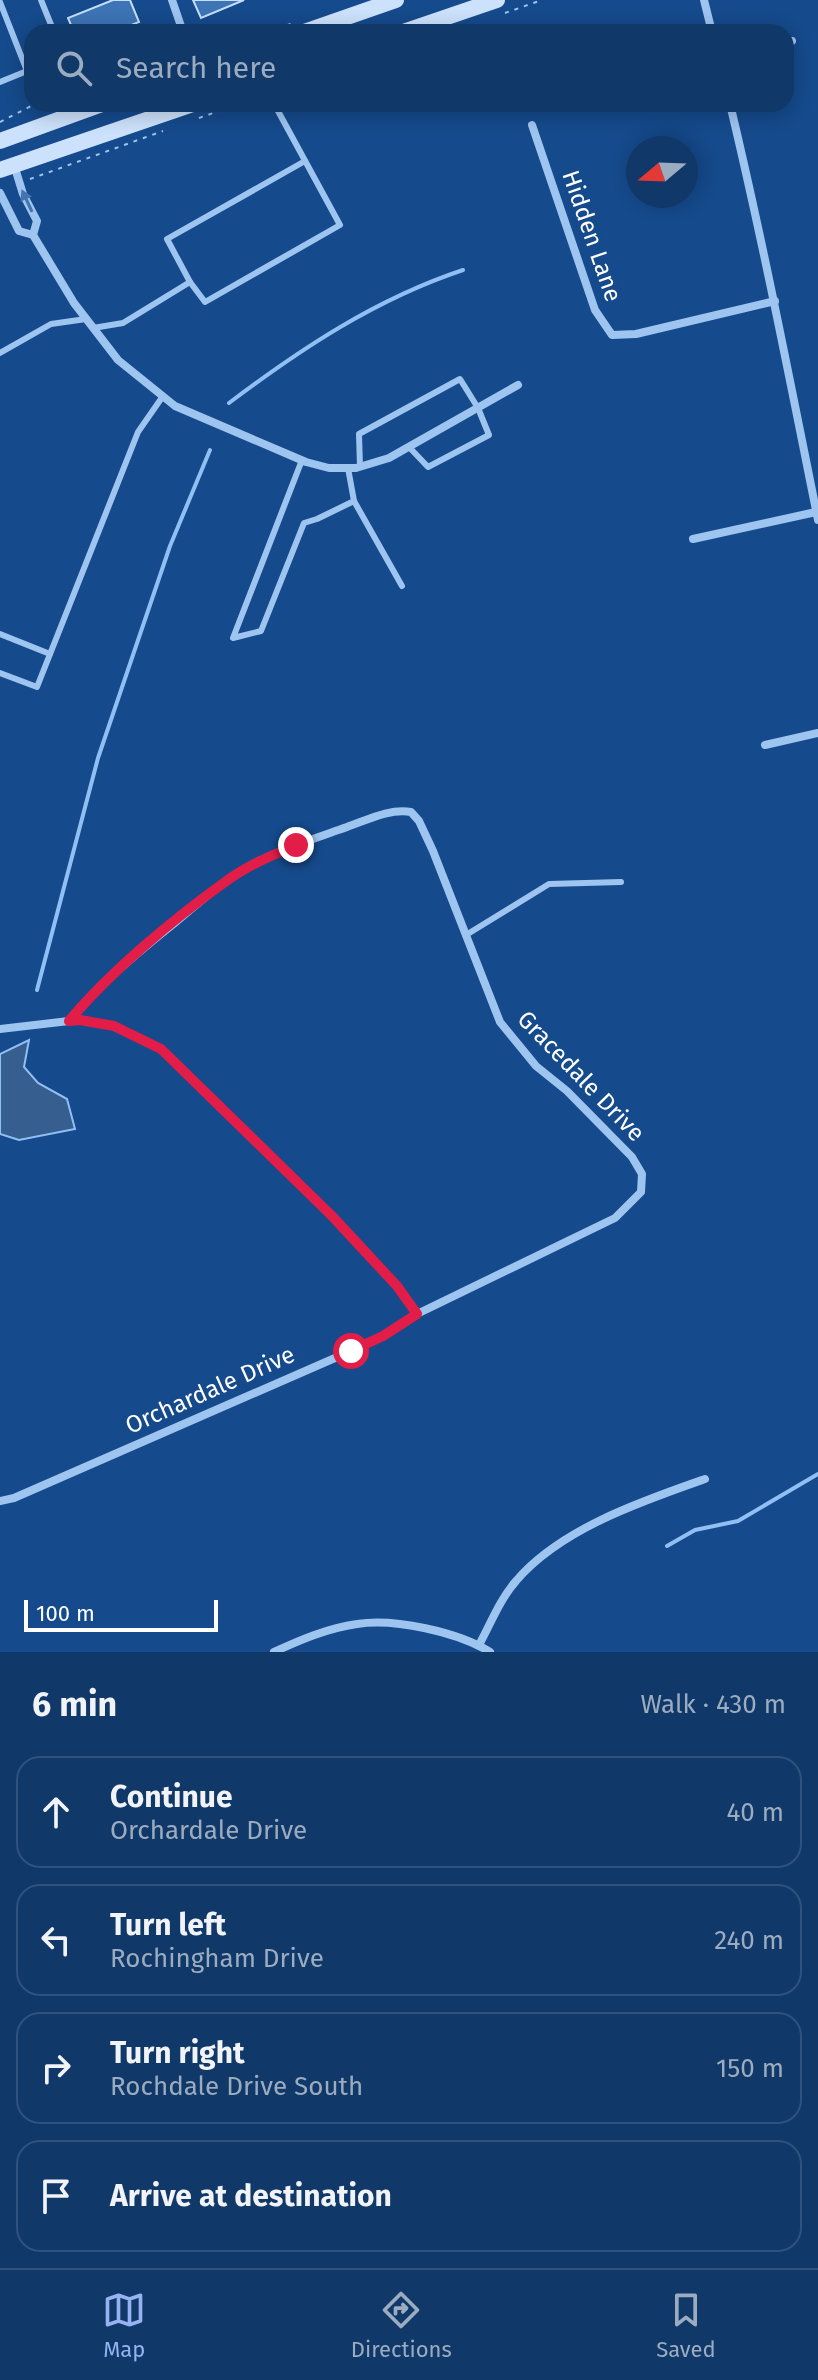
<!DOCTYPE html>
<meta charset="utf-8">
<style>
body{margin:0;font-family:"Fira Sans",sans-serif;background:#1e4371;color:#f1f3f6}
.compass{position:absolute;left:626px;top:136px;width:72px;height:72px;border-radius:50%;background:#103869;box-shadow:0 4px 20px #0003;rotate:251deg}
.scale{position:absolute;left:24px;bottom:20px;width:194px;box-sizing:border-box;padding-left:8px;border:4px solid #fff;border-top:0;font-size:22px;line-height:28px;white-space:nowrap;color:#fff;-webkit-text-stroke:6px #154a8c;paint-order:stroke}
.stop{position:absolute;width:24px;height:24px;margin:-18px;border:6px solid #e11d48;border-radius:50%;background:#fff}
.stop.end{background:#e11d48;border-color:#fff;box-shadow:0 2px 8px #0008}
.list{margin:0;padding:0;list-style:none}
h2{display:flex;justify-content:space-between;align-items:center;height:104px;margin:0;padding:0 32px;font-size:34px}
h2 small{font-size:26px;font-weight:400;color:#9cacc0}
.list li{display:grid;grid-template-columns:52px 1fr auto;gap:24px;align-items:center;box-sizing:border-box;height:112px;margin:0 16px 16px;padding:0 16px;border:2px solid #30527d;border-radius:24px}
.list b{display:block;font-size:30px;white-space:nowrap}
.list p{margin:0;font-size:26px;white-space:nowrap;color:#9cacc0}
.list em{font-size:26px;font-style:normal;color:#9cacc0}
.icon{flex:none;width:44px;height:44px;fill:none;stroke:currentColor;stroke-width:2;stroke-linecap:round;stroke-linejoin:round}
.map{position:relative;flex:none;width:818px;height:1652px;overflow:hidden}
.search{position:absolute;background:#103869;box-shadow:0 4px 20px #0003;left:24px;right:24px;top:24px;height:88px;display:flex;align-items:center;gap:20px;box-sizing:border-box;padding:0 28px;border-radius:24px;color:#9cacc0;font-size:30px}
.sheet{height:616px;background:#103869}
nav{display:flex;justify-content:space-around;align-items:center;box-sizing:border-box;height:112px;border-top:2px solid #30527d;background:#103869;font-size:22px;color:#9cacc0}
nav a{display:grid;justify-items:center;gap:4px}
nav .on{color:#95b2f1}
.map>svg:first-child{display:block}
.water{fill:#365e8e;stroke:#90bff3;stroke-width:2}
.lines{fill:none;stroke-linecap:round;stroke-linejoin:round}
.stream{stroke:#90bff3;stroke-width:4}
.building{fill:#3d74b5;stroke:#c5defb;stroke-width:2}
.path{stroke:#9ec4f0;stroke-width:2;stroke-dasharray:4 6;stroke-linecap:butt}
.lane{stroke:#9ec4f0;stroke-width:6}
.street{stroke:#9ec4f0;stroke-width:8}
.secondary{stroke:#cce1fb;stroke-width:16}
.oneway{fill:#4575af}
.route{stroke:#e11d48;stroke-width:10}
.labels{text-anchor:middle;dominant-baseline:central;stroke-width:8;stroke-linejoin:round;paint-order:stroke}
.street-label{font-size:24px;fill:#fff;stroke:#154a8c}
</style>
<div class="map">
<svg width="818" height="1652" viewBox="0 0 818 1652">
<rect width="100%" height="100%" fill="#154a8c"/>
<polygon class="water" points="29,1040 24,1067 38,1083 67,1099 75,1129 19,1140 0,1134 0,1054"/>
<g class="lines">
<g class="stream">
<path d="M229,403C302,348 376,299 463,270"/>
<polyline points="37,990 98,758 170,546 210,450"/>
<polyline points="667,1546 695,1530 738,1521 818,1474"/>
</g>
</g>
<g class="building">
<polygon points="113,0 130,0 139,22 114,32 74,32 68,18"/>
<polygon points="193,0 244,0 201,18"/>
</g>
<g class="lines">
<g class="path">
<polyline points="505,13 542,0"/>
<polyline points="268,32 293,23"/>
<polyline points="199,118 239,104"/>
<polyline points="0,122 35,104"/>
<polyline points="30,179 163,131"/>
</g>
<g class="lane">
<polyline points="41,0 54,32"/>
<polyline points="0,2 27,71 0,82"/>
<polyline points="190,282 167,239 305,161"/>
<polyline points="93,328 123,323 190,282 205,302 340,225 278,111"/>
<polyline points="0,353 51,324 86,319"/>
<polyline points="302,460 233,638 261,631 304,523 317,519 354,501 348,468"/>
<polyline points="360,467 359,434 460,379 478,408 489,435 428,467 409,447"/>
<polyline points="354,501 402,586"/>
<polyline points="0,634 50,654"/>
<polyline points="0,673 37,687 138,432 163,396"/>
<polyline points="466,935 549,884 621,882"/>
</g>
<g class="street">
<polyline points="172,0 183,32"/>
<polyline points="704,0 712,32"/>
<polyline points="786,42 792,41"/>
<path d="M730,104C763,242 790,381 818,520"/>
<polyline points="532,125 595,310 612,335 636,334 775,301"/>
<polyline points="14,165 23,194 37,221 33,235"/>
<polyline points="0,193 19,231 33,235 74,303 118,360 175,406 306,462 329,468 356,468 389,458 518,385"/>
<polyline points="693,539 816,512"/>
<polyline points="765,745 818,733"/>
<polyline points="69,1021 80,1020 114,1026 161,1049 332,1216 397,1286 417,1314"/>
<path d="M0,1029L69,1021C101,983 138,952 177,921C202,900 226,879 255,863C284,848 316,838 347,827C367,820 390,808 411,812L419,821L433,851L500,1022L536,1066L567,1091L632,1157L642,1174L641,1192L615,1218L417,1314L383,1336L351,1351L14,1498L0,1501"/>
<path d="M479,1645C490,1625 500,1599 516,1581C560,1529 642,1501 705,1479"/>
<path d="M274,1652C300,1640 328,1628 357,1624C394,1618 458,1632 490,1652"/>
</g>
<g class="secondary">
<polyline points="304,32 396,0"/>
<polyline points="403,32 497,0"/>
<polyline points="0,141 102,104"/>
<polyline points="0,170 193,104"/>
</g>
</g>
<defs><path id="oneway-solid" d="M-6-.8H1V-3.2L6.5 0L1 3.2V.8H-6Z" transform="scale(2)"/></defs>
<use class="oneway" href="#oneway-solid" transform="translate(27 201) rotate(-115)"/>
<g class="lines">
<path class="route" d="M296,845C271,856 246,866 225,882C172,920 110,972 69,1021L80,1020L114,1026L161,1049L332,1216L397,1286L417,1314L383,1336L351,1351"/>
</g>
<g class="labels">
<g class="street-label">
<text transform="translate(592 236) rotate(71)">Hidden Lane</text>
<text transform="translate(581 1076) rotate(46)">Gracedale Drive</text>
<text transform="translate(210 1390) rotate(-24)">Orchardale Drive</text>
</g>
</g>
</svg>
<svg class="compass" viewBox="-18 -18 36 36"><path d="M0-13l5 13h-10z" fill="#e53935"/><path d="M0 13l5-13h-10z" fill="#9cacc0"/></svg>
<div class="scale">100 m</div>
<div class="stop" style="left:351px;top:1351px"></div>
<div class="stop end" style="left:296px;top:845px"></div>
<div class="search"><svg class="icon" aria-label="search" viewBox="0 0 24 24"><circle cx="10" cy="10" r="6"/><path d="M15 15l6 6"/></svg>Search here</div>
</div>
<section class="sheet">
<h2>6 min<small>Walk · 430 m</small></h2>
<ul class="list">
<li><svg class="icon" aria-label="ahead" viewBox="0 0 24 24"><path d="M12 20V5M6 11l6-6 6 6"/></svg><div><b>Continue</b><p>Orchardale Drive</p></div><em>40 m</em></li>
<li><svg class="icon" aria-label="left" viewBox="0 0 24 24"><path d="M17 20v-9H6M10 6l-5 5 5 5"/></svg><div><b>Turn left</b><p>Rochingham Drive</p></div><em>240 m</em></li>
<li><svg class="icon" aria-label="right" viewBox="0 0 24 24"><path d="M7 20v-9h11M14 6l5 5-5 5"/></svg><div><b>Turn right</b><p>Rochdale Drive South</p></div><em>150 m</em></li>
<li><svg class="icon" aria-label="arrive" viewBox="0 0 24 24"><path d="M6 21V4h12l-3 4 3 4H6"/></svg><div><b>Arrive at destination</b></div></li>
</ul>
</section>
<nav>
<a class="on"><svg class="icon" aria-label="map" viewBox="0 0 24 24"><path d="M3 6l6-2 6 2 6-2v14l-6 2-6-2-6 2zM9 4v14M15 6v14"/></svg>Map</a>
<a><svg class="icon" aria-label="directions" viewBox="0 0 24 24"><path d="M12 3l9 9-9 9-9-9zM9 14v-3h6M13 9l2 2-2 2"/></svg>Directions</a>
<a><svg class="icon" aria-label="saved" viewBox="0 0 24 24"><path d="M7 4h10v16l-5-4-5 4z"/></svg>Saved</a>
</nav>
